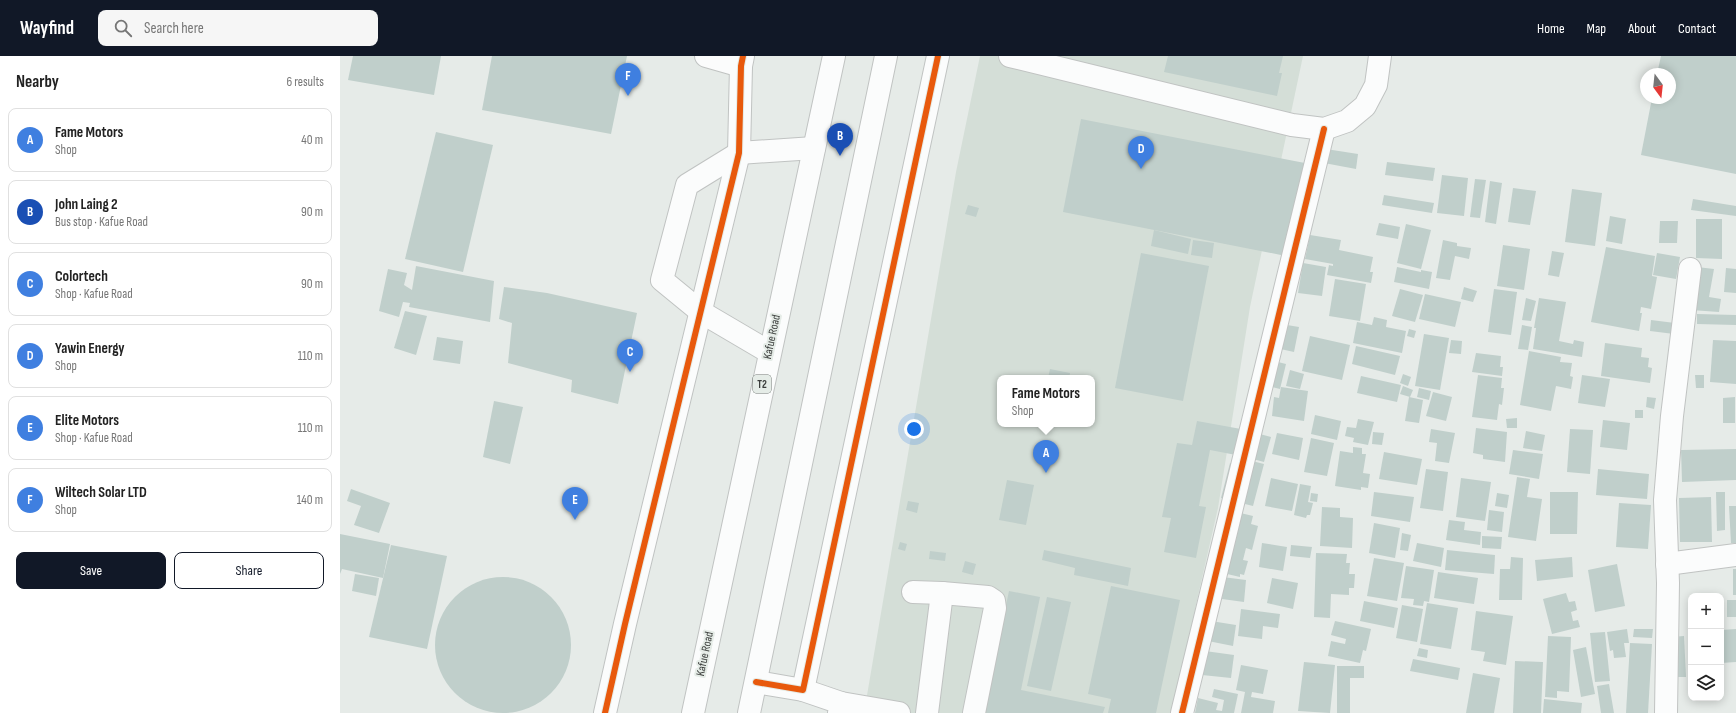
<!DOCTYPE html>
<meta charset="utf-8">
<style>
body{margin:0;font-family:"Sofia Sans Condensed",sans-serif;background:#f6f6f6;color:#222}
.controls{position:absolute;right:12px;bottom:12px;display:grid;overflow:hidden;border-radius:8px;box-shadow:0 2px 10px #0003}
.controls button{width:36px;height:36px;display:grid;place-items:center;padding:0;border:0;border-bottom:1px solid #e0e0e0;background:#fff;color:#222;font:20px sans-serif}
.compass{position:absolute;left:1300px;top:12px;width:36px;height:36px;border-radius:50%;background:#fff;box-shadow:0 2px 10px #0003;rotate:165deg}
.you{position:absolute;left:574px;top:373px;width:14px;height:14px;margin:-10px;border:3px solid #fff;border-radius:50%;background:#1a73e8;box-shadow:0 0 0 6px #1a73e833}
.badge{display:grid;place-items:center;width:26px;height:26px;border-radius:50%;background:#111827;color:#fff;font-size:13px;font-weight:700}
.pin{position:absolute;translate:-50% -33px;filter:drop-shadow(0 1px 2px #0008)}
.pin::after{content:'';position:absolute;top:21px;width:14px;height:12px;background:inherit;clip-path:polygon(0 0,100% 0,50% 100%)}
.popup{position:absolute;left:657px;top:319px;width:98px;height:52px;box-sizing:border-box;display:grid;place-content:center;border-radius:8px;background:#fff;filter:drop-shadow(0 1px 3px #0005);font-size:13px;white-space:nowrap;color:#767676}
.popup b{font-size:15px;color:#222}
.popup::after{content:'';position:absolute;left:50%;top:100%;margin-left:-8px;border:8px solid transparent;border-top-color:#fff}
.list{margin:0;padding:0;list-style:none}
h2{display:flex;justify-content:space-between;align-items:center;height:52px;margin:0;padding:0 16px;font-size:17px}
h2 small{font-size:13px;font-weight:400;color:#767676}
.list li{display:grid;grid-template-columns:26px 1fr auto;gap:12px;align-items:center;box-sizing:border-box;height:64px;margin:0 8px 8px;padding:0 8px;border:1px solid #e0e0e0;border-radius:8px}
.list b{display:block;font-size:15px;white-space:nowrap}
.list p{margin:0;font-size:13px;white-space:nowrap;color:#767676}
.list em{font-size:13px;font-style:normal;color:#767676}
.actions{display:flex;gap:8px;padding:12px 16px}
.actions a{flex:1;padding:9px 0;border:1px solid #111827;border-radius:8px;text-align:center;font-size:14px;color:#111827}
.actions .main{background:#111827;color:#fff}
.icon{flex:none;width:22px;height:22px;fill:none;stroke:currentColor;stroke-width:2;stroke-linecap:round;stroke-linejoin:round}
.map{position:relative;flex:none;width:1396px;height:657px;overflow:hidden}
header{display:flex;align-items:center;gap:24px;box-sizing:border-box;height:56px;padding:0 20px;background:#111827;color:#fff}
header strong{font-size:19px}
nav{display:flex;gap:22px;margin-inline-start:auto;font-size:14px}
.search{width:280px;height:36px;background:#f6f6f6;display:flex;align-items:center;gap:10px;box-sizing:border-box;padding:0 14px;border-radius:8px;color:#767676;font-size:15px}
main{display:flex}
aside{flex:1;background:#fff}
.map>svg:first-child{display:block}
.built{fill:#d4ded7;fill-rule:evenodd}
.building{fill:#c0cfcb}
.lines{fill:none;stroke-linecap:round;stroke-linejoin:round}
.minor-casing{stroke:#c0c3c2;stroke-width:24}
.major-casing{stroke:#c0c3c2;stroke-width:24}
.minor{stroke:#fbfcfc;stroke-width:22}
.major{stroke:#fbfcfc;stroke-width:22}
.cycleway-casing{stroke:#e5ece7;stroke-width:8}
.cycleway{stroke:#e8590c;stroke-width:6}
.labels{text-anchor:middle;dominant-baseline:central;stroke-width:4;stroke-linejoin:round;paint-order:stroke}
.shield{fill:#e5ece7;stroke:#6d726f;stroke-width:1}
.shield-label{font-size:11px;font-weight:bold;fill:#3a3d3b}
.street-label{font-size:12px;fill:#3a3d3b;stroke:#e5ece7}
</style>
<header>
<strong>Wayfind</strong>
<div class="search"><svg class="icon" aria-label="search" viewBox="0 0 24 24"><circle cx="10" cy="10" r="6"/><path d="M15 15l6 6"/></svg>Search here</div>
<nav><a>Home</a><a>Map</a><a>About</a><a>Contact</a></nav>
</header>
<main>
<aside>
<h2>Nearby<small>6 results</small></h2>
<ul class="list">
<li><span class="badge" style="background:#3f7fe0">A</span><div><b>Fame Motors</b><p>Shop</p></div><em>40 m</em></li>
<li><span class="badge" style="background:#1a4fb4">B</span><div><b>John Laing 2</b><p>Bus stop · Kafue Road</p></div><em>90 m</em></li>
<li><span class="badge" style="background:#3f7fe0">C</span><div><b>Colortech</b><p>Shop · Kafue Road</p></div><em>90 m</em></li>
<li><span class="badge" style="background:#3f7fe0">D</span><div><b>Yawin Energy</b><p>Shop</p></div><em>110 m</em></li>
<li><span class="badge" style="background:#3f7fe0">E</span><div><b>Elite Motors</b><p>Shop · Kafue Road</p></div><em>110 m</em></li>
<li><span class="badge" style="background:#3f7fe0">F</span><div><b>Wiltech Solar LTD</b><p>Shop</p></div><em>140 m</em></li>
</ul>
<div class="actions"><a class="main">Save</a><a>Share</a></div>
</aside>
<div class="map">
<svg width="1396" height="657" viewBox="0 0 1396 657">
<rect width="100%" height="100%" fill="#e6ebe8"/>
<path class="built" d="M640,0H963L910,251L878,452L855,553L856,581L846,657H524L616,116ZM660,322H752V368H660Z"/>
<g class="building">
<polygon points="13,0 101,0 94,39 8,24"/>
<polygon points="152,0 287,0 271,78 142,54"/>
<polygon points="828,0 943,0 939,17 942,17 937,40 824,16"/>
<polygon points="1321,0 1396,0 1396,118 1301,99 1312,42 1330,42 1330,18 1317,18"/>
<polygon points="741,63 970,108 951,201 723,156"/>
<polygon points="96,76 153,89 123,216 65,203"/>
<polygon points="986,93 1018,98 1016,113 984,107"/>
<polygon points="1047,106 1095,112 1093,125 1045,119"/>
<polygon points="1102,119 1128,122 1124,160 1097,157"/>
<polygon points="1135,123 1146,124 1140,162 1130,161"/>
<polygon points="1150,125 1162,127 1156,168 1145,166"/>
<polygon points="1173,132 1196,135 1190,169 1168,166"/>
<polygon points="1232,133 1262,137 1255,190 1225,186"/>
<polygon points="1044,139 1094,147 1092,157 1042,149"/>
<polygon points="1353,143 1396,150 1396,160 1351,154"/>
<polygon points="628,149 639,152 636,161 625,158"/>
<polygon points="1270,160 1286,163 1282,188 1266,185"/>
<polygon points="1356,163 1382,163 1382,203 1356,202"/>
<polygon points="1320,165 1338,165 1337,187 1319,187"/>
<polygon points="1039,167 1060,171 1058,183 1036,179"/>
<polygon points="1066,168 1091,174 1081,213 1057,207"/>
<polygon points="814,174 851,183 848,198 811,190"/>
<polygon points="970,179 1001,184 999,194 1033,201 1030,216 1033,216 1031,227 987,219 989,209 993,210 993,208 965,203"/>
<polygon points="853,184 874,187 872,202 851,199"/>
<polygon points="1103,184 1117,187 1117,190 1131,192 1129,203 1115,200 1110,224 1096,222"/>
<polygon points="1163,189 1190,193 1184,234 1157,230"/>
<polygon points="1266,191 1315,200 1312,220 1317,221 1311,253 1301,251 1300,257 1302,257 1299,275 1251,266"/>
<polygon points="1212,195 1224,197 1219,221 1208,219"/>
<polygon points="801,197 869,210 843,345 775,332"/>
<polygon points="1317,197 1340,201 1336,223 1313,219"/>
<polygon points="963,207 986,211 982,240 958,237"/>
<polygon points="76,210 154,225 150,266 69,251 70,247 63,246 59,261 39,255 48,213 67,217 64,229 72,234"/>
<polygon points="1057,211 1081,216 1081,214 1092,216 1089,233 1054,226"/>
<polygon points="1357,211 1374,213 1369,241 1381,243 1379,256 1351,254"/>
<polygon points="1386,212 1396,213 1396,237 1384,236"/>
<polygon points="995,223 1026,228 1020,265 989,260"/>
<polygon points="164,231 207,237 297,257 278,348 231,336 232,324 168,307 172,267 159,263"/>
<polygon points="1124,231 1137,235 1133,246 1121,243"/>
<polygon points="1060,233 1083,239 1075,266 1052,260"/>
<polygon points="1154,233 1177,236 1171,279 1148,276"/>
<polygon points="1085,238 1121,246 1115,271 1079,263"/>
<polygon points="1186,242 1196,245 1191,265 1182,264"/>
<polygon points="1199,242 1226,246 1219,285 1233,288 1234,284 1244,286 1242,301 1193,293 1196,272 1194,272"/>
<polygon points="65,255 87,260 76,299 54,292"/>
<polygon points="1357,258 1396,259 1396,269 1357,268"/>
<polygon points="1034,261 1047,264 1046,271 1066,275 1062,297 1013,287 1017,266 1032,269"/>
<polygon points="1311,264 1335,267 1334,278 1310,275"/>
<polygon points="941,268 959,271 954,296 936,292"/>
<polygon points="1182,269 1192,271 1188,294 1178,293"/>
<polygon points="1069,273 1076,275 1074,282 1067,280"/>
<polygon points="1084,278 1109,282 1100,334 1075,330"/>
<polygon points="970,280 1010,289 1002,324 962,315"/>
<polygon points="97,281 123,285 120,308 93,304"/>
<polygon points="1111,284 1122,285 1121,298 1109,297"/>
<polygon points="1373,284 1396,285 1396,328 1370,326"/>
<polygon points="1265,287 1302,292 1301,301 1309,302 1308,311 1312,312 1310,327 1261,320"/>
<polygon points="1016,290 1060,300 1055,319 1012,308"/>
<polygon points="1189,295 1221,301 1220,306 1232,307 1230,320 1233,321 1231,333 1216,330 1211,355 1180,349"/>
<polygon points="1136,297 1161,300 1160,311 1163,311 1162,320 1132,316"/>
<polygon points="930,304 946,308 940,333 924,329"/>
<polygon points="710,313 730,317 729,322 708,322"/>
<polygon points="950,314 964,318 960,333 946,330"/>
<polygon points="1063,318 1071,321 1068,330 1060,327"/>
<polygon points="1138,319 1162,322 1161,332 1164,332 1162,349 1159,348 1157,364 1132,361"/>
<polygon points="1242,319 1270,323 1265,351 1238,347"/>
<polygon points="1355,319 1364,319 1364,332 1356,332"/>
<polygon points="1021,320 1061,329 1057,346 1017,337"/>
<polygon points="1063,330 1073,334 1070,341 1060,338"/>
<polygon points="941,331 968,335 964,365 932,360 934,341 939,342"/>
<polygon points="1079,332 1091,335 1089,344 1077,341"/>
<polygon points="1093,336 1112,341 1106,365 1086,360"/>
<polygon points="1069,341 1083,344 1079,367 1065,365"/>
<polygon points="1307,341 1316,342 1314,353 1306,351"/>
<polygon points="1395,341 1395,367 1383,367 1383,342"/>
<polygon points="154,345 183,351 170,408 143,401"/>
<rect x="1295" y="354" width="8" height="8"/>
<polygon points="975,359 1001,365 997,384 971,378"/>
<polygon points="1177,362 1177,372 1167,372 1166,363"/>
<polygon points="1018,363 1034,366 1028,389 1013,386 1014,382 1005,380 1007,371 1016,372"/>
<polygon points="1263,364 1290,367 1287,394 1260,391"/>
<polygon points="857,365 901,373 896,399 870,394 859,450 866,451 856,502 824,496 831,462 822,461 837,387 852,389"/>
<polygon points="1136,372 1167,376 1165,406 1143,403 1143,399 1133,397"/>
<polygon points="1091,373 1115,377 1109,407 1095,405 1097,387 1089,386"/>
<polygon points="1230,373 1253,374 1250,418 1227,416"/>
<polygon points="905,374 931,381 924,406 898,399"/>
<polygon points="1186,375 1205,379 1202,395 1183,392"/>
<polygon points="1033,376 1044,377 1042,389 1032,388"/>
<polygon points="937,377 963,382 959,404 932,398"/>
<polygon points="971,382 994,387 987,420 964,416"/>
<polygon points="1013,391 1022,392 1022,398 1026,398 1023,417 1030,418 1028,432 1021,431 1021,434 995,430 1000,395 1013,397"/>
<polygon points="1396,393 1396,424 1342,426 1341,394"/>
<polygon points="1173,394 1203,398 1199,423 1169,418"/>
<polygon points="1044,396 1082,403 1077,429 1039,423"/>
<polygon points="896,401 924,408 913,450 881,442 890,407 894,408"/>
<polygon points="1086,413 1108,416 1103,455 1080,452"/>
<polygon points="1258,413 1309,418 1307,443 1256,439"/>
<polygon points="1177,421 1190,423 1187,441 1202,443 1196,485 1168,481"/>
<polygon points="931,422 958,428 952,455 925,450"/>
<polygon points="1121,422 1151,426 1145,465 1116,461"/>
<polygon points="667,424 694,429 686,469 659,464"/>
<polygon points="960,428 971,430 968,446 973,447 970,459 967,459 966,462 954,459"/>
<polygon points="11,433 50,447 39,477 14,469 21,450 7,445"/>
<polygon points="1034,436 1074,441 1070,466 1031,460"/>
<polygon points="1210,436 1238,436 1237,478 1210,478"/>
<polygon points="1376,436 1385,436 1385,474 1377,475"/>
<polygon points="971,437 978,438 977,446 970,445"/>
<polygon points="1157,437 1169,439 1167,452 1155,450"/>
<polygon points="1371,441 1372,486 1340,486 1339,442"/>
<polygon points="568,445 579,447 577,457 566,454"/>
<polygon points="1279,447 1311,449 1308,493 1276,491"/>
<polygon points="1389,450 1396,450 1396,487 1391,487"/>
<polygon points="982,451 1000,452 1000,461 1013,462 1012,492 980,490"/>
<polygon points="884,453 913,460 911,468 918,470 912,494 906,492 903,504 908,505 904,519 900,518 900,521 870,514"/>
<polygon points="1149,454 1164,456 1162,476 1147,474"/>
<polygon points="1109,464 1125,466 1124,474 1141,476 1140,489 1106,484"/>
<polygon points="1034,467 1060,472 1055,502 1029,497"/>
<polygon points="1062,477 1071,479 1068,495 1060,494"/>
<polygon points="0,478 50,488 43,522 2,513 0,518"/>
<polygon points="1142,480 1162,481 1161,493 1142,492"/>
<polygon points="560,486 567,488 565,495 558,493"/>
<polygon points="922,487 947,491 943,515 919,511"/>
<polygon points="1077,487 1104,492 1101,511 1073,505"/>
<polygon points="51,489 107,500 87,593 29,581"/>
<polygon points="951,489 972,491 970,502 950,500"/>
<polygon points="704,494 791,512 788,530 734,519 735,512 702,504"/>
<polygon points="1107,494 1155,499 1154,518 1105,514"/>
<polygon points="590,495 606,497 605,505 589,503"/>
<polygon points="976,497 1007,498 1006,507 1010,507 1009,518 1015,518 1014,532 1009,532 1009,539 991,538 990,562 974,561"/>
<polygon points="1171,501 1183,502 1182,544 1159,544 1160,513 1170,513"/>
<polygon points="1232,501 1233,521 1197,525 1195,504"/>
<polygon points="1034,502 1064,507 1057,545 1027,540"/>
<polygon points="625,505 636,508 633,519 622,516"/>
<polygon points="1277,508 1285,550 1255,556 1248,514"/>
<polygon points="1066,510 1094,514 1089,546 1084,545 1083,550 1073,549 1074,543 1061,542"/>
<rect x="1393" y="513" width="3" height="26"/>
<polygon points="1098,516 1138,522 1134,548 1094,542"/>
<polygon points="15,518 39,522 36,540 12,535"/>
<polygon points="875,520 906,524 904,546 882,543 883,535"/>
<circle cx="163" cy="589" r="68"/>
<polygon points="932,522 958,527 953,553 927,547"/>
<polygon points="771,530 840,544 816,657 768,657 771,643 748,638"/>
<polygon points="669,535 700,541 681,634 765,651 763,657 643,657"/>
<polygon points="1226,537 1229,546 1235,545 1237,554 1231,556 1233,565 1238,564 1240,571 1212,578 1203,543"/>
<polygon points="707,541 731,546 711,635 687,630"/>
<rect x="1387" y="544" width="9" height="17"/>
<polygon points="1024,545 1058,552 1054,572 1020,565"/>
<polygon points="1087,547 1118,552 1111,593 1080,588"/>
<polygon points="1062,549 1083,553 1077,586 1056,582"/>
<polygon points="901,553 940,558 938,572 923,570 922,583 898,580"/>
<polygon points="1136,555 1173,560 1166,609 1143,605 1145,596 1131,594"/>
<polygon points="871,565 896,569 893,590 868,585"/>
<polygon points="995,565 1031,573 1026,595 1023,594 1020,607 988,600 991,585 1005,588 1006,583 991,579"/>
<polygon points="1287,573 1289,587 1284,587 1286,601 1274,602 1273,594 1270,595 1267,576"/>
<polygon points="1294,573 1313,573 1312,582 1293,581"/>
<polygon points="1396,573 1396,606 1381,607 1381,574"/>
<polygon points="1265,576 1270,625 1255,626 1250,577"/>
<polygon points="1208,580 1231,581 1229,636 1217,635 1217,642 1205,641"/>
<polygon points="1344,580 1346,621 1333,621 1331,581"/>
<polygon points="1290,587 1312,588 1308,657 1286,657"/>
<polygon points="1246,591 1255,638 1241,641 1233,594"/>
<polygon points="1079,592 1088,594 1087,602 1077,600"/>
<polygon points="865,595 894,599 891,622 862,619"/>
<polygon points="1073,603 1120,612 1118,624 1070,615"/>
<polygon points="1175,605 1203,606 1201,657 1173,657"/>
<polygon points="964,606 995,609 990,657 958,655"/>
<polygon points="901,609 928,614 923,638 912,636 911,641 935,645 933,657 901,657 905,636 896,634"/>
<polygon points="997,610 1024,610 1024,622 1010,622 1010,657 997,657"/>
<polygon points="1133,617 1160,622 1154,657 1126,657"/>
<polygon points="1269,628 1274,657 1261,657 1257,630"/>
<polygon points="874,633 898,638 894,657 855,657 858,642 878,647 876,654 882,655 884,644 872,641"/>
<polygon points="1204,643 1242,647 1241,657 1203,657"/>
</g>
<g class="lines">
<g class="minor-casing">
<g id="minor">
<polyline points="366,0 401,10"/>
<polyline points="670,0 952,69 984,73 1007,65 1025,50 1036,29 1040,0"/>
<polyline points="429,296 361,256 322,224 347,129 399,97 474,92"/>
<polyline points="1327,508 1396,499"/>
<polyline points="573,536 602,537 648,541 654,545 655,552 634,657"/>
<polyline points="416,626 463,634 598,0"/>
<polyline points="463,634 501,647 499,657"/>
<polyline points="501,647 559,657"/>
<polyline points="265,657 285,568 399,97 401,10 403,0"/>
<polyline points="587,657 602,537"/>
<polyline points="842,657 984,73"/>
<polyline points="1326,657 1328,527 1325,444 1332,360 1350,213"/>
</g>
</g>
<g class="major-casing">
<g id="major">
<polyline points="353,657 494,0"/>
<polyline points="409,657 546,0"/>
</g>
</g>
<use href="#minor" class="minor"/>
<use href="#major" class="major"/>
<g class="cycleway-casing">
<g id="cycleway">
<polyline points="416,626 463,634 598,0"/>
<polyline points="265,657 285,568 399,97 401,10 403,0"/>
<polyline points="842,657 984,73"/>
</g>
</g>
<use href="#cycleway" class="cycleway"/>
</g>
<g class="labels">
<rect class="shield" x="413" y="319" width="18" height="18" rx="3"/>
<g class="shield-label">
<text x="422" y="328">T2</text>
</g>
<g class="street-label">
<text transform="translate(432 281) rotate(-78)">Kafue Road</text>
<text transform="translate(365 598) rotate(-78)">Kafue Road</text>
</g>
</g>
</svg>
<div class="controls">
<button>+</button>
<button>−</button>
<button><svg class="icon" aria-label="layers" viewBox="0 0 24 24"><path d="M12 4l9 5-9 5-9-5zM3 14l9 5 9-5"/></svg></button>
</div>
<svg class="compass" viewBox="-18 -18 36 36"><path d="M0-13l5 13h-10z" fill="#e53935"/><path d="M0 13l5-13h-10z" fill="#767676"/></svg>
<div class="you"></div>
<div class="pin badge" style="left:706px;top:417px;background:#3f7fe0">A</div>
<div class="popup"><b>Fame Motors</b>Shop</div>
<div class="pin badge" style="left:500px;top:100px;background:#1a4fb4">B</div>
<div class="pin badge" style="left:290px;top:316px;background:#3f7fe0">C</div>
<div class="pin badge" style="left:801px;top:113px;background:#3f7fe0">D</div>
<div class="pin badge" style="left:235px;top:464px;background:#3f7fe0">E</div>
<div class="pin badge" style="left:288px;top:40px;background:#3f7fe0">F</div>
</div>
</main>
